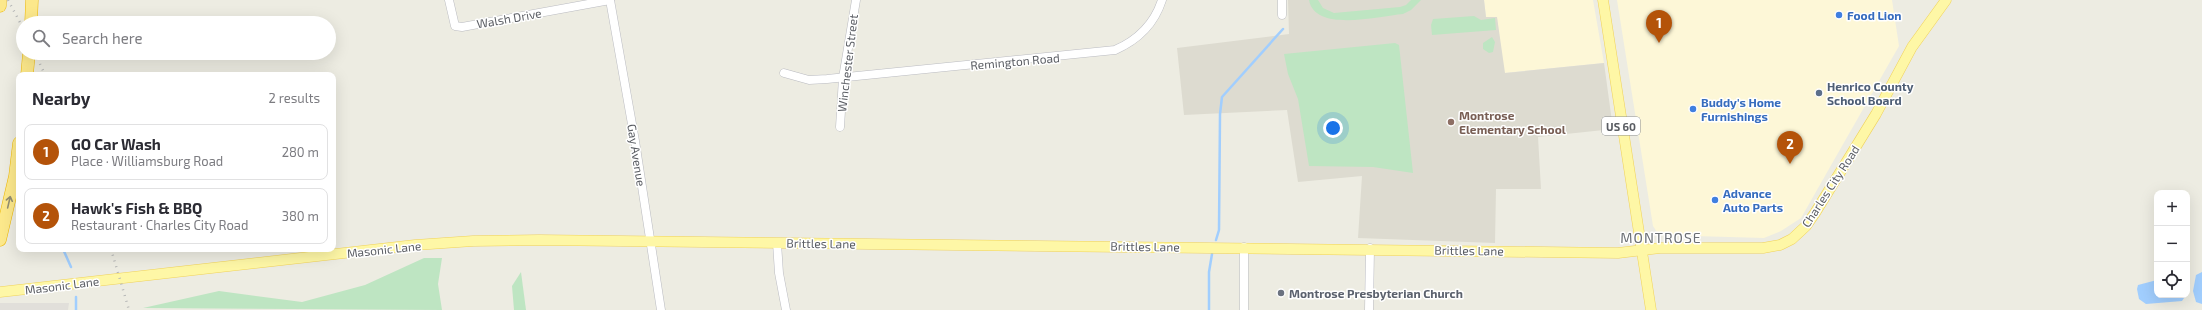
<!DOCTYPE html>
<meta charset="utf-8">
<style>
body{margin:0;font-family:"Exo 2",sans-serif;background:#f7f7f7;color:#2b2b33}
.controls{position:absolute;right:12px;bottom:12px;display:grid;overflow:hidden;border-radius:8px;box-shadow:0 4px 16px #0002}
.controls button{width:36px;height:36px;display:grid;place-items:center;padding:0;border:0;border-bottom:1px solid #e1e1e2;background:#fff;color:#2b2b33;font:20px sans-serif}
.you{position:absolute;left:1333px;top:128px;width:14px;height:14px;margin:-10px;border:3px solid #fff;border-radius:50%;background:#1a73e8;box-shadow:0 0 0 6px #1a73e833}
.badge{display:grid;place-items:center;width:26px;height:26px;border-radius:50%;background:#b45309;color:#fff;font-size:13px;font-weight:700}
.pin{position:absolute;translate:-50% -33px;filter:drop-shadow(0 1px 2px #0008)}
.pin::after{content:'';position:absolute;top:21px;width:14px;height:12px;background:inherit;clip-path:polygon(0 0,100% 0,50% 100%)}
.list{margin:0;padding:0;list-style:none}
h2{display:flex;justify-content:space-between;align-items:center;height:52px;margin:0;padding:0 16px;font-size:17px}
h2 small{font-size:13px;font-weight:400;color:#7c7c81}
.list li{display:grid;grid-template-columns:26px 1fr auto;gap:12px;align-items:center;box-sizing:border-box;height:56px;margin:0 8px 8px;padding:0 8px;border:1px solid #e1e1e2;border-radius:8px}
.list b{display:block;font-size:15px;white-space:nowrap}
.list p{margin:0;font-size:13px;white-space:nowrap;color:#7c7c81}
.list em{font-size:13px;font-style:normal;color:#7c7c81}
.icon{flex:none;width:22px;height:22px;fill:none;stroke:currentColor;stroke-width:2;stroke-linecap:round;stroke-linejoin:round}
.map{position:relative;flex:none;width:2202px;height:310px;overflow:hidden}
.search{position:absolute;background:#fff;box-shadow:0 4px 16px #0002;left:16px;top:16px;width:320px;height:44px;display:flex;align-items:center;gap:10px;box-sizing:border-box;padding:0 14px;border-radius:22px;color:#7c7c81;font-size:15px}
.panel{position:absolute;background:#fff;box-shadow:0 4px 16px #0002;left:16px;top:72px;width:320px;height:180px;border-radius:8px}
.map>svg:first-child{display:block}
.commercial{fill:#fdf7d7}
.industrial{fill:#e1dfda}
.education{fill:#dddbd0}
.green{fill:#bee5c2}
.water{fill:#a1cefe}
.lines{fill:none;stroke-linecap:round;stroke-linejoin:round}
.stream{stroke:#a1cefe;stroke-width:2.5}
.minor-casing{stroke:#babbc1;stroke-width:9}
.major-casing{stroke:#f0d259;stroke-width:11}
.highway-casing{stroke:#edb703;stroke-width:13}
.minor{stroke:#fff;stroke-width:8}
.major{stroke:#fef7a6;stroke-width:10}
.highway{stroke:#fce88b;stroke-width:12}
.rail{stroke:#b3b4b4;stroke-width:2.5;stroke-dasharray:1 5;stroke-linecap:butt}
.oneway{stroke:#938e71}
.shop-dot{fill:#3f7fe0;stroke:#fff;stroke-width:1.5}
.service-dot{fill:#5c6f8a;stroke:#fff;stroke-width:1.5}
.education-dot{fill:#8d6e63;stroke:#fff;stroke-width:1.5}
.worship-dot{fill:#6b7280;stroke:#fff;stroke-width:1.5}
.labels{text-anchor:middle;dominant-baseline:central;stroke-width:3;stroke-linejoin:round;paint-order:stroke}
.shield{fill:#fff;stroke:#8c8e92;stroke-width:1}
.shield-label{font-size:11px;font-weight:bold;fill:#5a5d63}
.shop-label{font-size:12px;font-weight:bold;fill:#366cbe;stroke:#fff;text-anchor:start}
.street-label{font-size:12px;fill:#5a5d63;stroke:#fff}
.service-label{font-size:12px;font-weight:bold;fill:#4e5e75;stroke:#fff;text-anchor:start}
.education-label{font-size:12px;font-weight:bold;fill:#785e54;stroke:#fff;text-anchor:start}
.worship-label{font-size:12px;font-weight:bold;fill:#5b616d;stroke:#fff;text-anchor:start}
.quarter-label{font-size:14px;letter-spacing:1px;fill:#6b6f75;stroke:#fff}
</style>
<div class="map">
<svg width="2202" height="310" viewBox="0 0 2202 310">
<rect width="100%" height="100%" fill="#edece2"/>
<g class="commercial">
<polygon points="1484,0 1593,0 1604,63 1504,73 1497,18 1486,17"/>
<polygon points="1617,0 1892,0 1899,46 1801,218 1781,231 1764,238 1659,235 1653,226"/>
</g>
<polygon class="industrial" points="0,303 69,303 68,310 0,310"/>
<polygon class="education" points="1288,0 1484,0 1486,17 1497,17 1505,73 1604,63 1613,129 1538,137 1541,189 1496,189 1495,243 1358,238 1362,176 1298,182 1287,110 1184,115 1177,48 1289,34"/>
<g class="green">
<path d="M1309,0H1318L1323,8L1334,13L1400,7L1406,5L1411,0H1421L1411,10L1403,14C1379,16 1315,33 1309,0Z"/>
<polygon points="1474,16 1481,20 1495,18 1496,30 1432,35 1431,25 1433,19"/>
<polygon points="1492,37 1495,42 1493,52 1489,53 1483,49 1483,43"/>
<polygon points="1395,43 1399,45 1413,173 1373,167 1309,166 1298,99 1288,74 1284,54"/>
<polygon points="424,258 442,258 438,284 442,310 143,308 219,291 302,302 365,285"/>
<polygon points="521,272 526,310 514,310 512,286"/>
</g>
<g class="water">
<polygon points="2202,272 2202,304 2196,302 2193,291 2196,275"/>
<polygon points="2157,280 2157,295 2186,295 2182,301 2146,304 2139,299 2137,289 2138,285"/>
</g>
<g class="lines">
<g class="stream">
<polyline points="1216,240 1219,230 1220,114 1222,97 1283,29"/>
<polyline points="63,249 71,267"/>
<polyline points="76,310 76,297"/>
<polyline points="1209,310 1209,272 1212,254"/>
</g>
<g class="minor-casing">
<g id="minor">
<polyline points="449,0 455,26 462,27 610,0"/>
<polyline points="610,0 635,141 661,310"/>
<polyline points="1282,0 1282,15"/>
<path d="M784,73L809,80L827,79L1115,50C1138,40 1154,25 1162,0"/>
<polyline points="840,127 843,78 856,0"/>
<polyline points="777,243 779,273 786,310"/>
<polyline points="1244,310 1244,247"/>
<polyline points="1369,310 1370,248"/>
</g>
</g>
<g class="major-casing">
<g id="major">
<polyline points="1603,0 1651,310"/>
<polyline points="0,292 415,245 473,241 539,240 1618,253 1660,248 1763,248 1780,245 1792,239 1806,226 1815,213 1876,114 1912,47 1946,0"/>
</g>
</g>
<g class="highway-casing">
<g id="highway">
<polyline points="0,6 0,0"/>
<polyline points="31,23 32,0"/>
<polyline points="27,75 29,53"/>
<polyline points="0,240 15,176 19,143"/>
</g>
</g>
<use href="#minor" class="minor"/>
<use href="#major" class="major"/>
<use href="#highway" class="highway"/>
<g class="rail">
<polyline points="8,0 23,28"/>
<polyline points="35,53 45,75"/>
<polyline points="111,249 129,310"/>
</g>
</g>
<defs><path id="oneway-shaft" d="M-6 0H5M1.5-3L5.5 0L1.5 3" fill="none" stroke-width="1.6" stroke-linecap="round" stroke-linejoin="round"/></defs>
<use class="oneway" href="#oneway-shaft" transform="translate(9 202) rotate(-77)"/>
<g class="shop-dot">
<circle cx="1839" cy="15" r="4"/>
<circle cx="1693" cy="109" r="4"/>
<circle cx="1715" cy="200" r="4"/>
</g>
<circle class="service-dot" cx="1819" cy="93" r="4"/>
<circle class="education-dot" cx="1451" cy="122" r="4"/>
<circle class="worship-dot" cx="1281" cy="293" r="4"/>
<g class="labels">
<rect class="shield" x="1602" y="117" width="38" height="18" rx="3"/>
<g class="shield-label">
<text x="1621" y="126">US 60</text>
</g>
<g class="shop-label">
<text x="1847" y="15">Food Lion</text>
<text x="1701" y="102">Buddy's Home<tspan x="1701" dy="14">Furnishings</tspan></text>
<text x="1723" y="193">Advance<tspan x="1723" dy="14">Auto Parts</tspan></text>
</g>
<g class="street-label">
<text transform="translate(509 18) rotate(-10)">Walsh Drive</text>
<text transform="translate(1015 61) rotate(-5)">Remington Road</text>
<text transform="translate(847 63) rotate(-83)">Winchester Street</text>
<text transform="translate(637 155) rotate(81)">Gay Avenue</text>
<text transform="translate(1830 186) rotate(-57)">Charles City Road</text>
<text transform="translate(821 243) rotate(1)">Brittles Lane</text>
<text transform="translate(1145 246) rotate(1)">Brittles Lane</text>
<text transform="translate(384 249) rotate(-6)">Masonic Lane</text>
<text transform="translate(1469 250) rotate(1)">Brittles Lane</text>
<text transform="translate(62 285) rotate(-7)">Masonic Lane</text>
</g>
<g class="service-label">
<text x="1827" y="86">Henrico County<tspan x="1827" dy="14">School Board</tspan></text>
</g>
<g class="education-label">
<text x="1459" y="115">Montrose<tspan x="1459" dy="14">Elementary School</tspan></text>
</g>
<g class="worship-label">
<text x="1289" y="293">Montrose Presbyterian Church</text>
</g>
<g class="quarter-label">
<text x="1661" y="237">MONTROSE</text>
</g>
</g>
</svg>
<div class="controls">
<button>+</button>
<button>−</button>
<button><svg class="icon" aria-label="locate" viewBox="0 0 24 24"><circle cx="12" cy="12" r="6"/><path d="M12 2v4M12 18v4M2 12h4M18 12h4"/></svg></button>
</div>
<div class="you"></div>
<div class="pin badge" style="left:1659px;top:43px">1</div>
<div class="pin badge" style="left:1790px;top:164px">2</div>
<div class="search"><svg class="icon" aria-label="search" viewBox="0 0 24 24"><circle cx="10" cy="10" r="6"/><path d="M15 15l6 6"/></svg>Search here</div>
<section class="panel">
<h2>Nearby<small>2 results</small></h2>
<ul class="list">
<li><span class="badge">1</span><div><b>GO Car Wash</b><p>Place · Williamsburg Road</p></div><em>280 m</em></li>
<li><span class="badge">2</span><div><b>Hawk's Fish &amp; BBQ</b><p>Restaurant · Charles City Road</p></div><em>380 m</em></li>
</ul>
</section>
</div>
